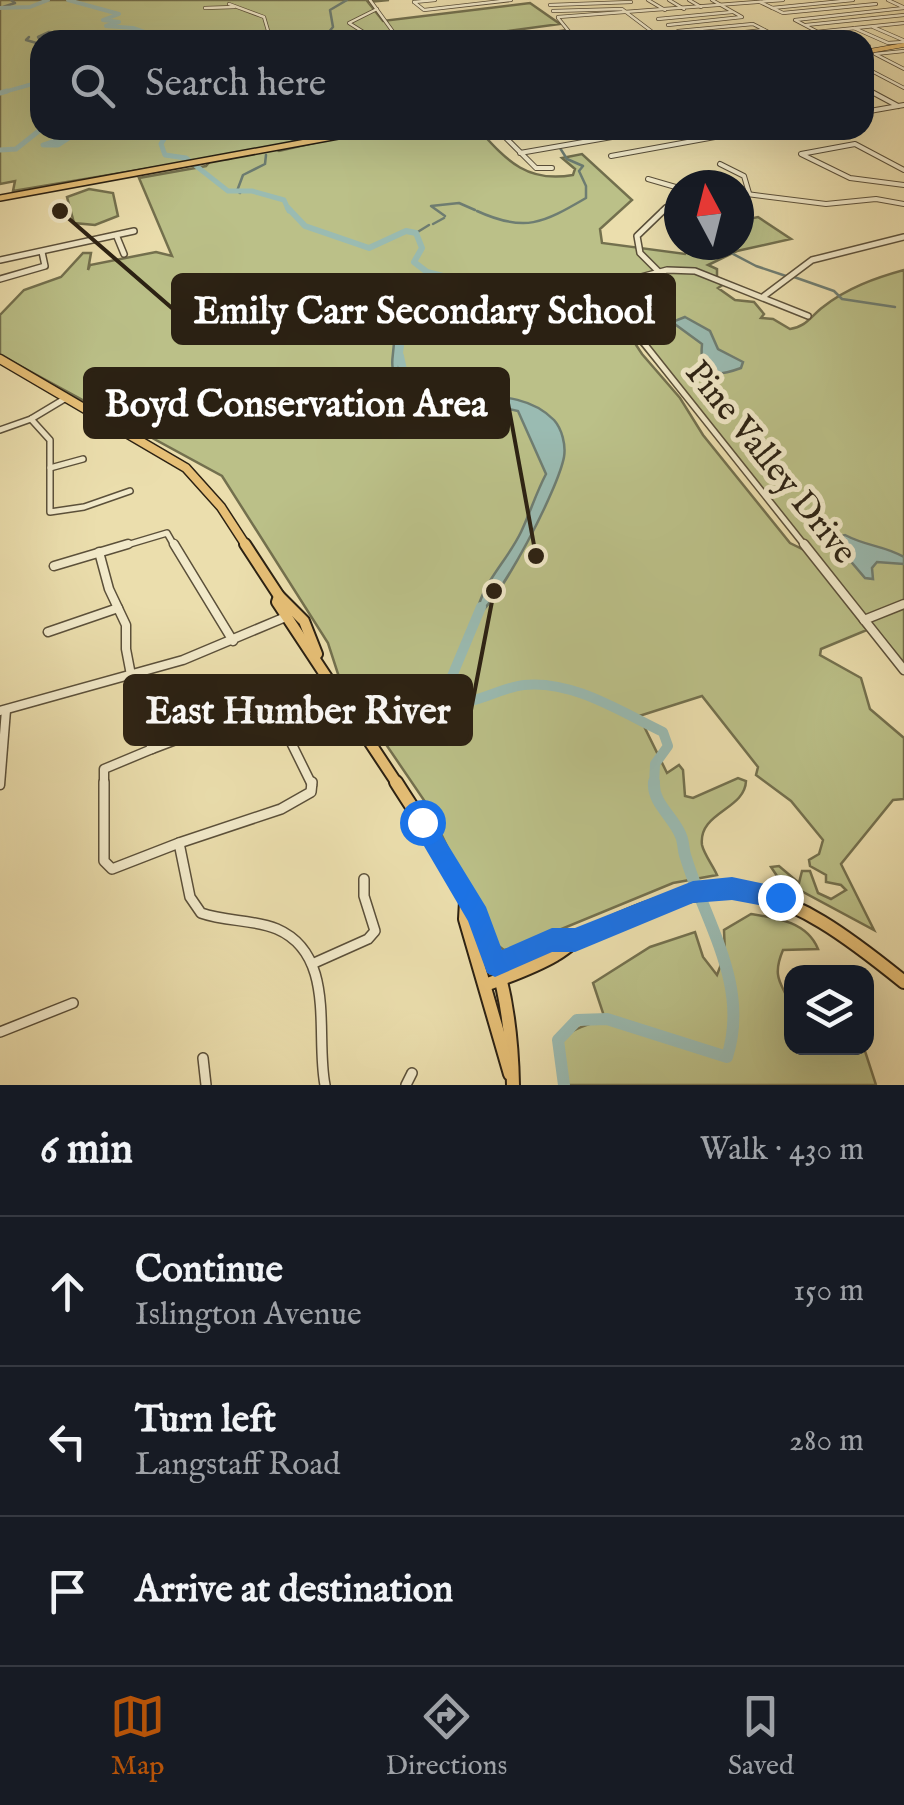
<!DOCTYPE html>
<meta charset="utf-8">
<style>
body{margin:0;font-family:"IM FELL English",serif;background:#20242c;color:#f1f3f6}
.controls{position:absolute;right:30px;bottom:30px;display:grid;overflow:hidden;border-radius:20px;box-shadow:0 10px 40px #0002}
.controls button{width:90px;height:90px;display:grid;place-items:center;padding:0;border:0;border-bottom:2px solid #363941;background:#171b24;color:#f1f3f6;font:50px sans-serif}
.compass{position:absolute;left:664px;top:170px;width:90px;height:90px;border-radius:50%;background:#171b24;box-shadow:0 10px 40px #0002;rotate:353deg}
.stop{position:absolute;width:30px;height:30px;margin:-22px;border:8px solid #1a73e8;border-radius:50%;background:#fff}
.stop.end{background:#1a73e8;border-color:#fff;box-shadow:0 2px 10px #0008}
.list{margin:0;padding:0;list-style:none}
h2{display:flex;justify-content:space-between;align-items:center;height:130px;margin:0;padding:0 40px;font-size:42px}
h2 small{font-size:32px;font-weight:400;color:#9ea1a6}
.list li{display:grid;grid-template-columns:65px 1fr auto;gap:30px;align-items:center;box-sizing:border-box;height:150px;padding:0 40px;border-top:2px solid #363941}
.list b{display:block;font-size:38px;white-space:nowrap}
.list p{margin:0;font-size:32px;white-space:nowrap;color:#9ea1a6}
.list em{font-size:32px;font-style:normal;color:#9ea1a6}
.icon{flex:none;width:55px;height:55px;fill:none;stroke:currentColor;stroke-width:2;stroke-linecap:round;stroke-linejoin:round}
.map{position:relative;flex:none;width:904px;height:1085px;overflow:hidden}
.search{position:absolute;background:#171b24;box-shadow:0 10px 40px #0002;left:30px;right:30px;top:30px;height:110px;display:flex;align-items:center;gap:25px;box-sizing:border-box;padding:0 35px;border-radius:30px;color:#9ea1a6;font-size:38px}
.sheet{height:580px;background:#171b24}
nav{display:flex;justify-content:space-around;align-items:center;box-sizing:border-box;height:140px;border-top:2px solid #363941;background:#171b24;font-size:28px;color:#9ea1a6}
nav a{display:grid;justify-items:center;gap:5px}
nav .on{color:#b45309}
.map>svg:first-child{display:block}
.green{fill:#bbc088;stroke:#73704e;stroke-width:2.5}
.water{fill:#9abbb2;stroke:#6e7d72;stroke-width:2.5}
.lines{fill:none;stroke-linecap:round;stroke-linejoin:round}
.stream{stroke:#6e7d72;stroke-width:2.5}
.river-far5{stroke:#9abbb2;stroke-width:4}
.river-far4{stroke:#9abbb2;stroke-width:5}
.river-far3{stroke:#9abbb2;stroke-width:6}
.river-far2{stroke:#9abbb2;stroke-width:8}
.river-far1{stroke:#9abbb2;stroke-width:10}
.river{stroke:#9abbb2;stroke-width:12}
.minor-far4-casing{stroke:#5b503a;stroke-width:4}
.minor-far3-casing{stroke:#5b503a;stroke-width:6}
.minor-far2-casing{stroke:#5b503a;stroke-width:8}
.minor-far1-casing{stroke:#5b503a;stroke-width:11}
.minor-casing{stroke:#5b503a;stroke-width:12}
.major-far4-casing{stroke:#2b2113;stroke-width:5}
.major-far3-casing{stroke:#2b2113;stroke-width:8}
.major-far2-casing{stroke:#2b2113;stroke-width:11}
.major-far1-casing{stroke:#2b2113;stroke-width:14}
.major-casing{stroke:#2b2113;stroke-width:16}
.minor-far4{stroke:#f2eaca;stroke-width:2.5}
.minor-far3{stroke:#f2eaca;stroke-width:4}
.minor-far2{stroke:#f2eaca;stroke-width:5}
.minor-far1{stroke:#f2eaca;stroke-width:8}
.minor{stroke:#f2eaca;stroke-width:9}
.major-far4{stroke:#e6bf76;stroke-width:4}
.major-far3{stroke:#e6bf76;stroke-width:5}
.major-far2{stroke:#e6bf76;stroke-width:8}
.major-far1{stroke:#e6bf76;stroke-width:10}
.major{stroke:#e6bf76;stroke-width:12}
.route{fill:#1a73e8}
.labels{text-anchor:middle;dominant-baseline:central;stroke-width:10;stroke-linejoin:round;paint-order:stroke}
.street-label{font-size:35px;fill:#2b2113;stroke:#f2eaca}
.leader{fill:none;stroke:#2b2113;stroke-width:4}
.callout-dot{fill:#2b2113;stroke:#f2eaca;stroke-width:4}
.callout{fill:#2b2113;stroke:#2b2113;stroke-width:4}
.callout-label{font-size:38px;text-anchor:middle;font-weight:bold;fill:#fff}
</style>
<div class="map">
<svg width="904" height="1085" viewBox="0 0 904 1085">
<rect width="100%" height="100%" fill="#ebdead"/>
<filter id="stains"><feTurbulence type="fractalNoise" baseFrequency=".002" numOctaves="4"/><feColorMatrix values="0 0 0 0 .2 0 0 0 0 .09 0 0 0 0 .02 0 0 0 .5 -.17"/></filter>
<radialGradient id="worn" r=".72"><stop offset=".6" stop-color="#630" stop-opacity="0"/><stop offset="1" stop-color="#630" stop-opacity=".3"/></radialGradient>
<g class="green">
<path d="M0,0H389L368,2L383,21L530,3L560,24L440,40H40V130H345L272,147L279,151L353,134L479,130C508,162 528,183 573,175L575,169L562,158L582,154L632,200L600,229L602,243L685,254L689,245H739V221L758,217L791,239L737,251L708,265L717,269V277L727,282L718,288L735,300L754,302L764,314L761,318L773,319L790,329C806,327 811,316 823,307C847,288 875,278 904,270V663L615,313L642,354L680,398L703,435L790,543L806,551L867,630L821,649L820,655L861,678L870,709L904,738V799L893,800L841,864L874,930L779,879L771,867L779,866L799,883L802,871H810L818,893L831,899L846,890L841,885L826,882V875L810,866L809,860L819,854L823,840L791,801L756,775L758,767L702,696L639,716L667,773L679,765L683,770L685,796L693,798L738,778L746,781C745,810 698,812 702,845C704,854 713,866 717,875L673,883L513,949L504,950L492,941L428,806L338,674L328,643L222,476L0,355V315L24,290L61,277L83,253H91L88,270L90,265L156,252L172,256L139,178L206,166L211,160L229,159L247,152L13,191L15,181L0,184Z"/>
<polygon points="89,189 113,193 118,216 95,225 74,223 67,197"/>
<path d="M751,914C777,918 807,922 818,949L783,950C769,983 787,985 792,1013C793,1024 792,1037 792,1048H864L876,1085H566C552,1035 561,1033 605,1019L593,983L650,947L695,932L703,957L717,975L725,954L724,930Z"/>
</g>
<g class="water">
<path d="M406,298L431,301L405,303L389,314L402,341L399,367C436,416 510,375 554,420C562,429 566,445 564,457C558,489 501,600 476,616C482,582 506,563 521,532C530,513 536,493 546,474L518,411L403,386C386,364 394,363 394,339L380,318Z"/>
<path d="M685,317L710,331L718,349L743,362L741,368C711,379 699,376 702,344L672,322Z"/>
<path d="M845,535C868,547 883,545 904,557V564L877,562L872,568L873,579L865,578L836,544V537Z"/>
</g>
<g class="lines">
<g class="stream">
<polyline points="347,0 330,10 333,27 327,34 353,35 363,40"/>
<polyline points="3,7 15,3 11,0"/>
<polyline points="29,37 26,40 40,44"/>
<polyline points="40,40 38,37 49,32 93,37 122,32 108,40"/>
<polyline points="46,40 60,40"/>
<polyline points="139,40 138,37 150,34"/>
<polyline points="291,142 304,137 306,130"/>
<polyline points="240,193 237,191 243,175 265,164 266,155"/>
<path d="M477,211C525,233 543,223 586,198V186L579,171L583,166L567,159L560,148"/>
<polyline points="445,216 431,206 459,203 475,210"/>
<polyline points="433,224 444,218"/>
<polyline points="739,229 743,220"/>
<polyline points="416,233 429,225"/>
<polyline points="716,245 756,266 786,276"/>
<polyline points="794,277 834,291 842,299 895,307"/>
</g>
<g class="river-far5">
<polyline points="68,0 119,14 103,20 119,22 106,26 133,28 167,40"/>
<polyline points="0,8 30,7 48,0"/>
<polyline points="0,93 40,82"/>
</g>
<g class="river-far4">
<polyline points="0,93 7,91"/>
<polyline points="53,130 64,138 43,145 58,145 81,130"/>
<polyline points="123,130 167,134 161,144 165,155 186,158 228,191 252,191 284,200 289,211"/>
<polyline points="0,150 16,149 40,130"/>
</g>
<g class="river-far3">
<polyline points="288,208 305,226 369,248 406,231 416,233 422,248 414,262 427,272 447,277 451,286 449,299 398,306"/>
<polyline points="399,359 401,346"/>
</g>
<polyline class="river-far2" points="400,356 405,379"/>
<path class="river-far1" d="M481,607L442,700C470,710 496,688 524,685C573,680 621,712 663,732L668,746L655,764L654,785"/>
<path class="river" d="M564,1085L558,1040L577,1020L607,1019L727,1057C750,986 706,924 686,858C683,851 684,843 681,836C674,817 652,803 654,782"/>
<g class="minor-far4-casing">
<g id="minor-far4">
<polyline points="370,0 399,40"/>
<polyline points="648,0 665,10"/>
<polyline points="669,0 684,9"/>
<polyline points="689,0 701,7"/>
<polyline points="888,0 903,7"/>
<polyline points="414,2 424,10 511,0"/>
<polyline points="414,2 435,0"/>
<polyline points="760,2 783,13 876,4"/>
<polyline points="229,4 264,17 269,34 315,40"/>
<polyline points="550,5 631,2"/>
<polyline points="205,8 234,7"/>
<polyline points="772,8 853,0"/>
<polyline points="553,11 622,9 663,40"/>
<polyline points="558,17 783,0"/>
<polyline points="558,18 576,40"/>
<polyline points="658,19 732,12"/>
<polyline points="668,25 742,17 712,0"/>
<polyline points="806,25 904,15"/>
<polyline points="873,27 903,40"/>
<polyline points="854,28 888,43 904,42"/>
<polyline points="678,31 753,24 784,40"/>
<polyline points="839,32 856,40"/>
<polyline points="688,38 764,30"/>
<polyline points="376,40 349,23 377,9"/>
<polyline points="491,40 567,31"/>
<polyline points="739,40 904,23"/>
<polyline points="833,40 795,20 904,8"/>
<polyline points="864,44 869,46 864,48"/>
<polyline points="904,51 875,54 904,69"/>
<polyline points="864,67 904,88"/>
<polyline points="868,90 875,94"/>
</g>
</g>
<g class="minor-far3-casing">
<g id="minor-far3">
<polyline points="870,91 898,106"/>
<polyline points="864,112 904,105"/>
<polyline points="540,130 505,137 536,168 552,168"/>
<polyline points="691,130 703,138"/>
<polyline points="520,153 652,130"/>
<polyline points="611,156 753,130"/>
<polyline points="720,164 744,176 749,193"/>
<polyline points="904,170 855,144 801,154 850,178 904,185"/>
<polyline points="648,179 679,188"/>
<polyline points="739,193 826,204 876,199 904,204"/>
<polyline points="662,211 679,201"/>
</g>
</g>
<g class="minor-far2-casing">
<g id="minor-far2">
<polyline points="117,237 124,254"/>
<polyline points="0,260 134,231"/>
<polyline points="658,271 640,253 637,236 666,208"/>
<polyline points="0,279 45,266 42,252"/>
<polyline points="764,296 812,260 904,237"/>
<polyline points="31,419 50,440 50,512 84,507 130,491"/>
<polyline points="0,430 31,419 66,398"/>
<polyline points="50,468 83,459"/>
<polyline points="120,547 167,533 175,547"/>
<polyline points="806,547 600,288 667,270 695,271 808,316"/>
</g>
</g>
<g class="minor-far1-casing">
<g id="minor-far1">
<polyline points="174,544 233,641"/>
<polyline points="804,544 904,670"/>
<polyline points="99,552 109,589 126,625 126,649 136,701 152,749 104,769 104,785"/>
<polyline points="54,566 128,544"/>
<polyline points="864,620 904,604"/>
<polyline points="48,632 118,608"/>
<polyline points="0,711 183,660 288,616"/>
<polyline points="152,749 268,705 274,708 312,785"/>
<polyline points="0,785 6,710"/>
</g>
</g>
<g class="minor-casing">
<g id="minor">
<path d="M104,782V861L112,869L179,843L190,897L201,913C226,922 253,919 277,929C337,955 315,1035 325,1085"/>
<polyline points="179,843 281,809 311,792 312,782"/>
<polyline points="312,964 368,939 375,931 364,896 364,879"/>
<polyline points="0,1032 73,1003"/>
<polyline points="203,1058 206,1085"/>
<polyline points="406,1085 412,1073"/>
</g>
</g>
<g class="major-far4-casing">
<polyline id="major-far4" points="864,52 904,45"/>
</g>
<g class="major-far3-casing">
<polyline id="major-far3" points="0,198 371,130"/>
</g>
<g class="major-far2-casing">
<polyline id="major-far2" points="0,359 186,468 221,507 247,547"/>
</g>
<g class="major-far1-casing">
<g id="major-far1">
<polyline points="245,544 279,596 304,621 317,654"/>
<polyline points="279,596 277,602 398,785"/>
</g>
</g>
<g class="major-casing">
<g id="major">
<path d="M396,782C423,825 454,868 477,913C503,965 512,1028 513,1085"/>
<polyline points="466,901 465,919 510,1074"/>
<polyline points="493,966 551,940 575,940"/>
<path d="M485,985C509,976 533,968 555,955C564,950 571,943 580,938C730,862 779,881 904,982"/>
</g>
</g>
<use href="#minor-far4" class="minor-far4"/>
<use href="#minor-far3" class="minor-far3"/>
<use href="#minor-far2" class="minor-far2"/>
<use href="#minor-far1" class="minor-far1"/>
<use href="#minor" class="minor"/>
<use href="#major-far4" class="major-far4"/>
<use href="#major-far3" class="major-far3"/>
<use href="#major-far2" class="major-far2"/>
<use href="#major-far1" class="major-far1"/>
<use href="#major" class="major"/>
</g>
<polygon class="route" points="422,811 429,814 486,907 502,950 552,928 575,928 693,881 732,877 788,889 791,897 788,905 780,909 732,900 693,903 575,952 552,952 495,977 487,973 468,921 414,829 411,822 414,814"/>
<g class="labels">
<g class="street-label">
<text transform="translate(770 463) rotate(51)">Pine Valley Drive</text>
</g>
</g>
<path class="leader" d="M60 211L173 309M536 556L508 403M494 591L471 710"/>
<g class="callout-dot">
<circle cx="60" cy="211" r="10"/>
<circle cx="536" cy="556" r="10"/>
<circle cx="494" cy="591" r="10"/>
</g>
<g class="callout">
<rect x="173" y="275" width="501" height="68" rx="10"/>
<rect x="85" y="369" width="423" height="68" rx="10"/>
<rect x="125" y="676" width="346" height="68" rx="10"/>
</g>
<g class="callout-label">
<text x="424" y="323">Emily Carr Secondary School</text>
<text x="296" y="416">Boyd Conservation Area</text>
<text x="298" y="723">East Humber River</text>
</g>
<rect width="100%" height="100%" filter="url(#stains)"/>
<rect width="100%" height="100%" fill="url(#worn)"/>
</svg>
<div class="controls">
<button><svg class="icon" aria-label="layers" viewBox="0 0 24 24"><path d="M12 4l9 5-9 5-9-5zM3 14l9 5 9-5"/></svg></button>
</div>
<svg class="compass" viewBox="-18 -18 36 36"><path d="M0-13l5 13h-10z" fill="#e53935"/><path d="M0 13l5-13h-10z" fill="#9ea1a6"/></svg>
<div class="stop" style="left:422px;top:822px"></div>
<div class="stop end" style="left:780px;top:897px"></div>
<div class="search"><svg class="icon" aria-label="search" viewBox="0 0 24 24"><circle cx="10" cy="10" r="6"/><path d="M15 15l6 6"/></svg>Search here</div>
</div>
<section class="sheet">
<h2>6 min<small>Walk · 430 m</small></h2>
<ul class="list">
<li><svg class="icon" aria-label="ahead" viewBox="0 0 24 24"><path d="M12 20V5M6 11l6-6 6 6"/></svg><div><b>Continue</b><p>Islington Avenue</p></div><em>150 m</em></li>
<li><svg class="icon" aria-label="left" viewBox="0 0 24 24"><path d="M17 20v-9H6M10 6l-5 5 5 5"/></svg><div><b>Turn left</b><p>Langstaff Road</p></div><em>280 m</em></li>
<li><svg class="icon" aria-label="arrive" viewBox="0 0 24 24"><path d="M6 21V4h12l-3 4 3 4H6"/></svg><div><b>Arrive at destination</b></div></li>
</ul>
</section>
<nav>
<a class="on"><svg class="icon" aria-label="map" viewBox="0 0 24 24"><path d="M3 6l6-2 6 2 6-2v14l-6 2-6-2-6 2zM9 4v14M15 6v14"/></svg>Map</a>
<a><svg class="icon" aria-label="directions" viewBox="0 0 24 24"><path d="M12 3l9 9-9 9-9-9zM9 14v-3h6M13 9l2 2-2 2"/></svg>Directions</a>
<a><svg class="icon" aria-label="saved" viewBox="0 0 24 24"><path d="M7 4h10v16l-5-4-5 4z"/></svg>Saved</a>
</nav>
